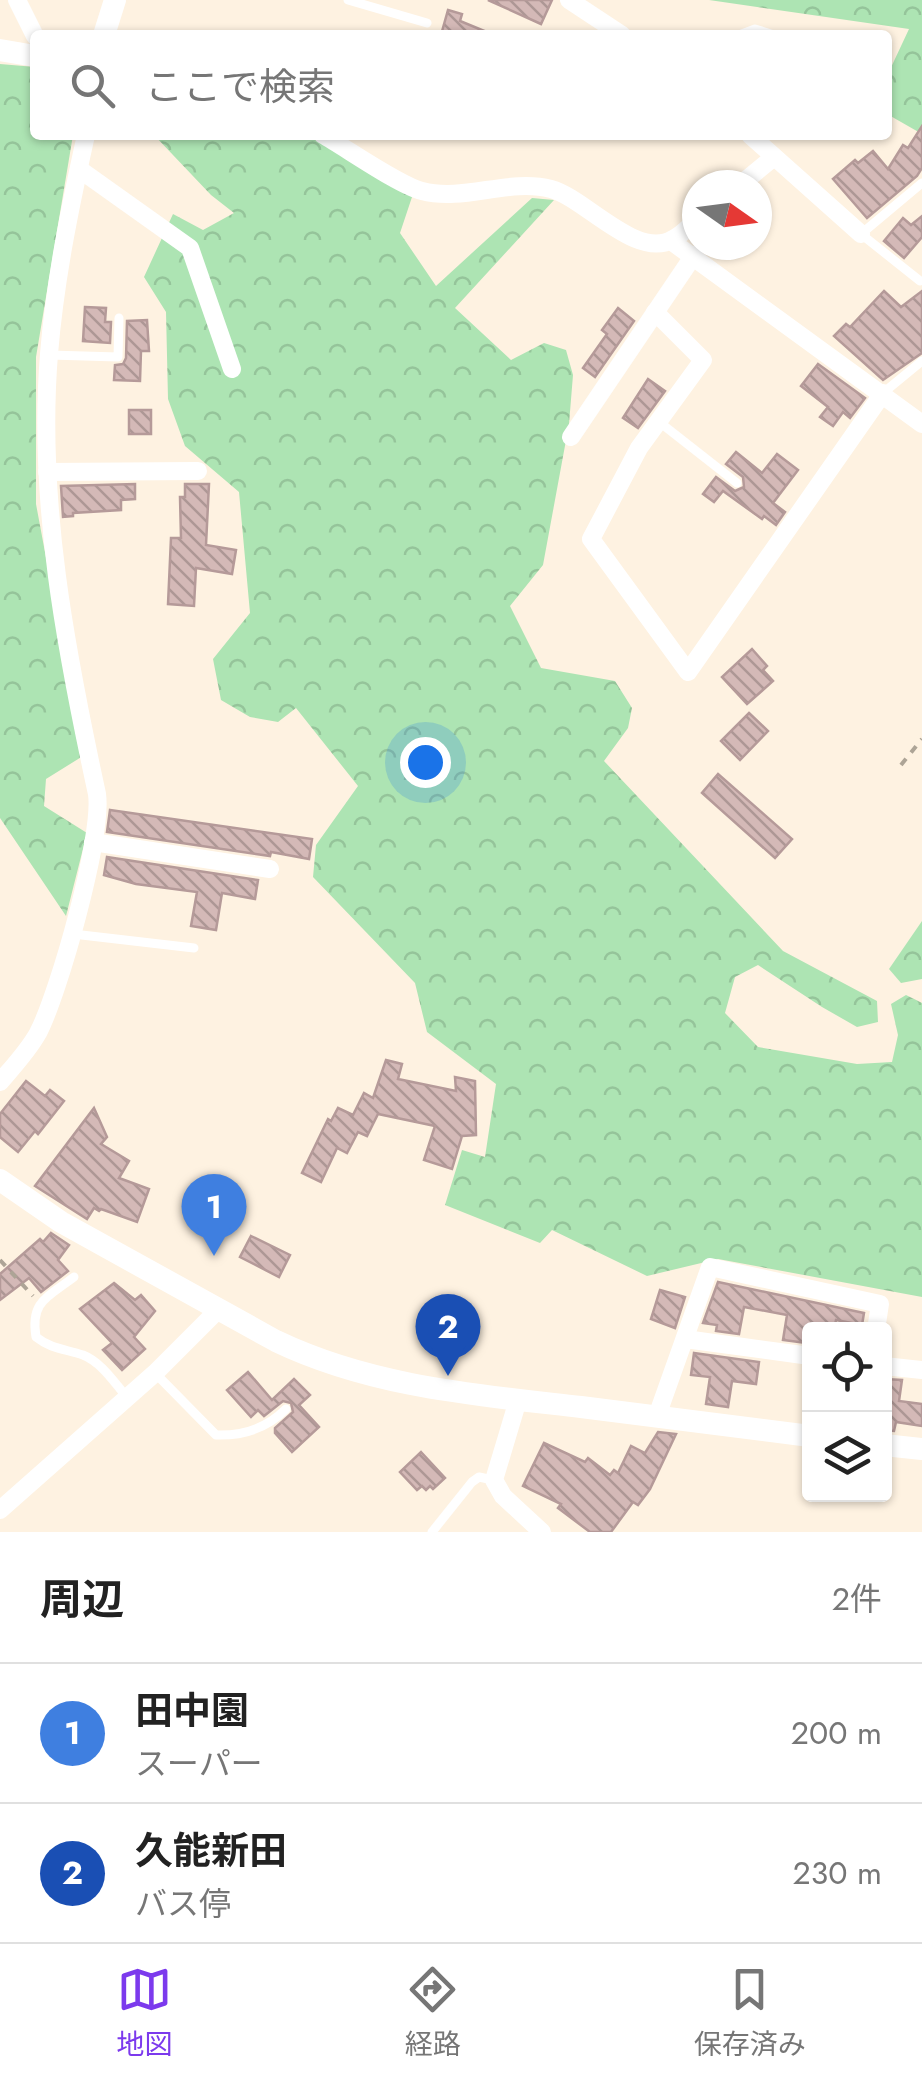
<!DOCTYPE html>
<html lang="ja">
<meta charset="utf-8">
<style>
body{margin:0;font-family:Jost,"Noto Sans JP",sans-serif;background:#f2f2f2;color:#222}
.controls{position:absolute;right:30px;bottom:30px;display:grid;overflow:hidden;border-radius:10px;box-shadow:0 2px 8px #0004}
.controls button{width:90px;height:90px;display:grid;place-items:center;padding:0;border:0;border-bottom:2px solid #e0e0e0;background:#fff;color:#222;font:50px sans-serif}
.compass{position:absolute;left:682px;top:170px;width:90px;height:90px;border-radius:50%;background:#fff;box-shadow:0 2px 8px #0004;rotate:104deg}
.you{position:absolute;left:425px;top:762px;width:35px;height:35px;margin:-25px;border:8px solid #fff;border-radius:50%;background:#1a73e8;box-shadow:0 0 0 15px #1a73e833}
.badge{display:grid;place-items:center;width:65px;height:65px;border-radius:50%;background:#7c3aed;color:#fff;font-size:32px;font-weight:700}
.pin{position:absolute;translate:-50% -82px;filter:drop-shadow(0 2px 5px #0008)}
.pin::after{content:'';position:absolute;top:52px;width:35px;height:30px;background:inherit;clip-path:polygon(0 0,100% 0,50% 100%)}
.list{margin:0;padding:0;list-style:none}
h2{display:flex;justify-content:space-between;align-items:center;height:130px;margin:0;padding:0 40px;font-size:42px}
h2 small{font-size:32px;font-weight:400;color:#767676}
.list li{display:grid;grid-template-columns:65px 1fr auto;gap:30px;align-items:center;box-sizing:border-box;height:140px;padding:0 40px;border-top:2px solid #e0e0e0}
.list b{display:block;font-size:38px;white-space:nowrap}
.list p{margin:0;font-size:32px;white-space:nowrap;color:#767676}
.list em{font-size:32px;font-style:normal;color:#767676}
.icon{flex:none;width:55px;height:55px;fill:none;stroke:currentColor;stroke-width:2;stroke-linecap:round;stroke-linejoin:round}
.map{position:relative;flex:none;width:922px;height:1532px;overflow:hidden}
.search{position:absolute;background:#fff;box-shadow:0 2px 8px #0004;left:30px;right:30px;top:30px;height:110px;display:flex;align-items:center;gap:25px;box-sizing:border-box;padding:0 35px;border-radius:10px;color:#767676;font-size:38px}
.sheet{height:410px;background:#fff}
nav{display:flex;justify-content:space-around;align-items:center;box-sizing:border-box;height:140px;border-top:2px solid #e0e0e0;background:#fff;font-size:28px;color:#767676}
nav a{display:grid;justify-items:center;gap:5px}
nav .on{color:#7c3aed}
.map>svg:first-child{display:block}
.forest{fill:url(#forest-crowns)}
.building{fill:url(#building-back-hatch);stroke:#b59a99;stroke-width:2.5}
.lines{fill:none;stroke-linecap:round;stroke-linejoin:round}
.path{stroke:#ada496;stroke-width:4;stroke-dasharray:8 8;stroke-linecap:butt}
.service{stroke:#fff;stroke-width:9}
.minor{stroke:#fff;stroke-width:18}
.tertiary{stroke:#fff;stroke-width:22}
</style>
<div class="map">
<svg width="922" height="1532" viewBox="0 0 922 1532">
<defs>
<pattern id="forest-crowns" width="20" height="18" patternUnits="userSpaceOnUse" patternTransform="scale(2.5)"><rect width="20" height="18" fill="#ade4b3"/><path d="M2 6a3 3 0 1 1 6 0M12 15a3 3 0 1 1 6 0" fill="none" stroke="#95c49a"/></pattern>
<pattern id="building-back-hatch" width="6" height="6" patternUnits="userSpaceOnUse" patternTransform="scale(2.5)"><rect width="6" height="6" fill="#d4b9b7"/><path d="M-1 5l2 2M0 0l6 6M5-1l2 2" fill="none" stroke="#ad9795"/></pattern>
</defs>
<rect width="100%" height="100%" fill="#fef2e1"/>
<g class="forest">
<polygon points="709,0 922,0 922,134 887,114 887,76 909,29"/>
<polygon points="0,64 35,67 35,135 73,135 36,357 36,504 83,756 46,779 44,806 87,833 66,916 0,818"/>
<polygon points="154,135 317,135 414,191 400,233 436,286 532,198 554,200 455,308 511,360 544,343 566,350 573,375 569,424 543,565 510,606 541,668 615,681 632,708 628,728 604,761 783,951 877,1001 878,1022 857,1027 822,1007 758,965 735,977 725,1013 758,1047 857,1064 892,1062 898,1035 891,1004 906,995 922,1003 922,1297 718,1259 647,1276 552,1230 540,1243 445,1205 462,1150 485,1157 496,1084 427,1032 415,983 313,877 316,845 358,786 296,708 278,722 250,717 221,700 213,659 250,613 239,492 185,446 168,399 166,312 144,277 173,214 203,230 234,213 211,195"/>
<polygon points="922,921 922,979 901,983 889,969"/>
</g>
<g class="building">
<polygon points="488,0 552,0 541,24"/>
<polygon points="448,10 462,14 460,21 494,35 441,35"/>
<polygon points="922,126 922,168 917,176 867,218 833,179 855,160 858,163 873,151 888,169 903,145 908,148"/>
<polygon points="922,216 922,237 904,258 884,241 903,218 911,225"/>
<polygon points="884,291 901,307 922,291 922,353 883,380 834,336 846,324 850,327"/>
<polygon points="85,307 106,308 105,322 111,322 110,343 83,341"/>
<polygon points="618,308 634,321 595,377 583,368 607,334 602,330"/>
<polygon points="147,320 149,351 141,351 140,381 114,380 115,365 123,364 126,358 127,321"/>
<polygon points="818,364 865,398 850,418 843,412 833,426 820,417 828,407 801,386"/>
<polygon points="648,379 665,391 638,428 623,418"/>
<rect x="129" y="410" width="22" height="24"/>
<polygon points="736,452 762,473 777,454 798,470 773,503 785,512 776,525 764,516 762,519 723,491 714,502 703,494 716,477 735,491 744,487 743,477 726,464"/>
<polygon points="135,484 135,499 121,500 121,510 73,513 73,516 63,517 61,486"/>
<polygon points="185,484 209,484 206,545 236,550 232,574 196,568 194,606 168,604 171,538 181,538 180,497 185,497"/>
<polygon points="752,649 767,666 763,670 773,681 747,704 722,677"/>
<polygon points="749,713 768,731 740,760 721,741"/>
<polygon points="718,774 792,839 775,858 702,793"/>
<polygon points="110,810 312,839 309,859 271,852 270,856 107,832"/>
<polygon points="107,857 258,880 255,899 222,893 216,930 191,926 197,892 136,884 104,875"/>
<polygon points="386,1060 402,1064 398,1079 456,1091 455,1077 475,1081 476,1135 462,1136 452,1169 424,1160 435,1126 378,1114 367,1136 358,1132 347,1153 337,1148 321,1182 302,1173 328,1119 331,1121 338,1108 353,1115 364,1093 373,1098"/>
<polygon points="26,1081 45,1096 50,1090 64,1101 38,1134 35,1131 18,1152 0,1137 0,1114"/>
<polygon points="94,1108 107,1137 101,1144 129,1161 119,1178 149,1189 137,1222 101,1209 99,1211 94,1208 87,1219 35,1186"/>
<polygon points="51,1233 69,1245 58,1260 68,1271 41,1292 29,1278 0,1300 0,1274 40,1239 43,1242"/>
<polygon points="251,1236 290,1255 279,1277 240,1257"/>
<polygon points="718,1282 864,1313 862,1325 836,1320 834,1330 809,1330 807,1343 783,1340 787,1315 744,1307 739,1334 716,1331 717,1325 703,1323"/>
<polygon points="114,1283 135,1300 141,1295 155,1311 134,1337 145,1349 122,1370 103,1350 112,1343 80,1309"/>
<polygon points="660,1290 685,1297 675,1328 651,1319"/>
<polygon points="694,1353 759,1362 756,1384 732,1381 728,1407 706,1404 710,1377 691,1375"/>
<polygon points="248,1372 272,1400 294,1379 310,1395 299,1405 319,1427 292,1452 275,1433 275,1428 293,1412 291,1403 283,1401 264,1416 258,1410 251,1417 227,1390"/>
<polygon points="884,1379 902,1380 899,1401 922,1404 922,1426 896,1422 894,1431 884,1430"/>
<polygon points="658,1432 676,1434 650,1489 638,1505 633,1502 611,1532 590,1532 558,1508 561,1504 523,1486 544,1443 585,1462 588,1458 610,1475 614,1470 618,1473 631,1446 645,1453"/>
<polygon points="421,1452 445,1478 433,1489 430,1486 426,1490 422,1486 417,1490 400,1472"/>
</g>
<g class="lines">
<g class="path">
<polyline points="901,765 922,739"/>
<polyline points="0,1260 33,1296"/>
</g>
<g class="service">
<polyline points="348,0 427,23"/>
<polyline points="739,35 755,29 774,35"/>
<polyline points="920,281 861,234 922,183"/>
<polyline points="50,355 118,357 119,318"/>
<polyline points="883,393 922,361"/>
<polyline points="658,421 737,483"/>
<polyline points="73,934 194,948"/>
<path d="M74,1277C48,1297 30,1301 36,1337C51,1349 65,1349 83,1355C101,1362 114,1382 126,1396"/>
<path d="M155,1373L216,1435C243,1436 267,1428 286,1409"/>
<polyline points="432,1532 472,1482 479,1477 493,1480"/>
</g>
<g class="minor">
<polyline points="17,0 35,36"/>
<polyline points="569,0 622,35"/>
<path d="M323,135C346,148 400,186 422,191C464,202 509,178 551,189C585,198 637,261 673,239C682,235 689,226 697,220"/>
<polyline points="750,135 861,234"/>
<polyline points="79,169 190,248 232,369"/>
<polyline points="740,185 774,157"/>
<polyline points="671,241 922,424"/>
<polyline points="655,312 703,360 639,448 591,539 688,672 883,393"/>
<polyline points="571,437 694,255"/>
<polyline points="47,472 198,471"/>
<polyline points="93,842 270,869"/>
<path d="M0,1082C13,1067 28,1051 38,1033C59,993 103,836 97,794C66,651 37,501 49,354C55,280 70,207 86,135"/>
<polyline points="685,1339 810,1356"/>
<polyline points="884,1366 922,1370"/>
<polyline points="518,1400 494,1480 503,1496 542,1532"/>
<polyline points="657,1416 710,1267 880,1304 876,1330"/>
<polyline points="0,1510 155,1373 219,1309"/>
</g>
<g class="tertiary">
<polyline points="104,35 115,0"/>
<polyline points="0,50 35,56"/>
<path d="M0,1180L61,1222L276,1341C372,1387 477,1395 581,1407C657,1416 733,1426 810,1436"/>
<polyline points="884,1445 922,1449"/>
</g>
</g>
</svg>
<div class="controls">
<button><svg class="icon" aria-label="locate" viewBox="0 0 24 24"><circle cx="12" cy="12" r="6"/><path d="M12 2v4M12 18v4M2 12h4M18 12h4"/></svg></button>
<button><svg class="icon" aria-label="layers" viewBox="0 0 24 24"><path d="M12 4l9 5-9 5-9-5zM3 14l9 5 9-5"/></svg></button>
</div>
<svg class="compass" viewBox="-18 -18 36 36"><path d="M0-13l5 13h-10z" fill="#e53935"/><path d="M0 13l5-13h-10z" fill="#767676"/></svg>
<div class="you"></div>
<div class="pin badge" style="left:214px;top:1256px;background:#3f7fe0">1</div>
<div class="pin badge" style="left:448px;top:1376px;background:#1a4fb4">2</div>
<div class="search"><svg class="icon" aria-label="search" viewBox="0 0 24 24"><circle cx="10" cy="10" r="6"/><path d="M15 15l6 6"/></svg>ここで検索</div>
</div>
<section class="sheet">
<h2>周辺<small>2件</small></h2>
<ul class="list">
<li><span class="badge" style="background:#3f7fe0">1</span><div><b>田中園</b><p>スーパー</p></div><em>200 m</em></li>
<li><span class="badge" style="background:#1a4fb4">2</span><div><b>久能新田</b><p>バス停</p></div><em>230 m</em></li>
</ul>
</section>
<nav>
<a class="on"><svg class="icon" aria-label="map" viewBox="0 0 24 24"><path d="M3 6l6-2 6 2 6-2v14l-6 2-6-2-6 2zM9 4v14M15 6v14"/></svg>地図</a>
<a><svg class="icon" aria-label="directions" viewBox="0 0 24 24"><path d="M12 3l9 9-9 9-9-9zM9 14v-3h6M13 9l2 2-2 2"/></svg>経路</a>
<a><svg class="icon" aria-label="saved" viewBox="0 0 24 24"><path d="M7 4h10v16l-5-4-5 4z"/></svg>保存済み</a>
</nav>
